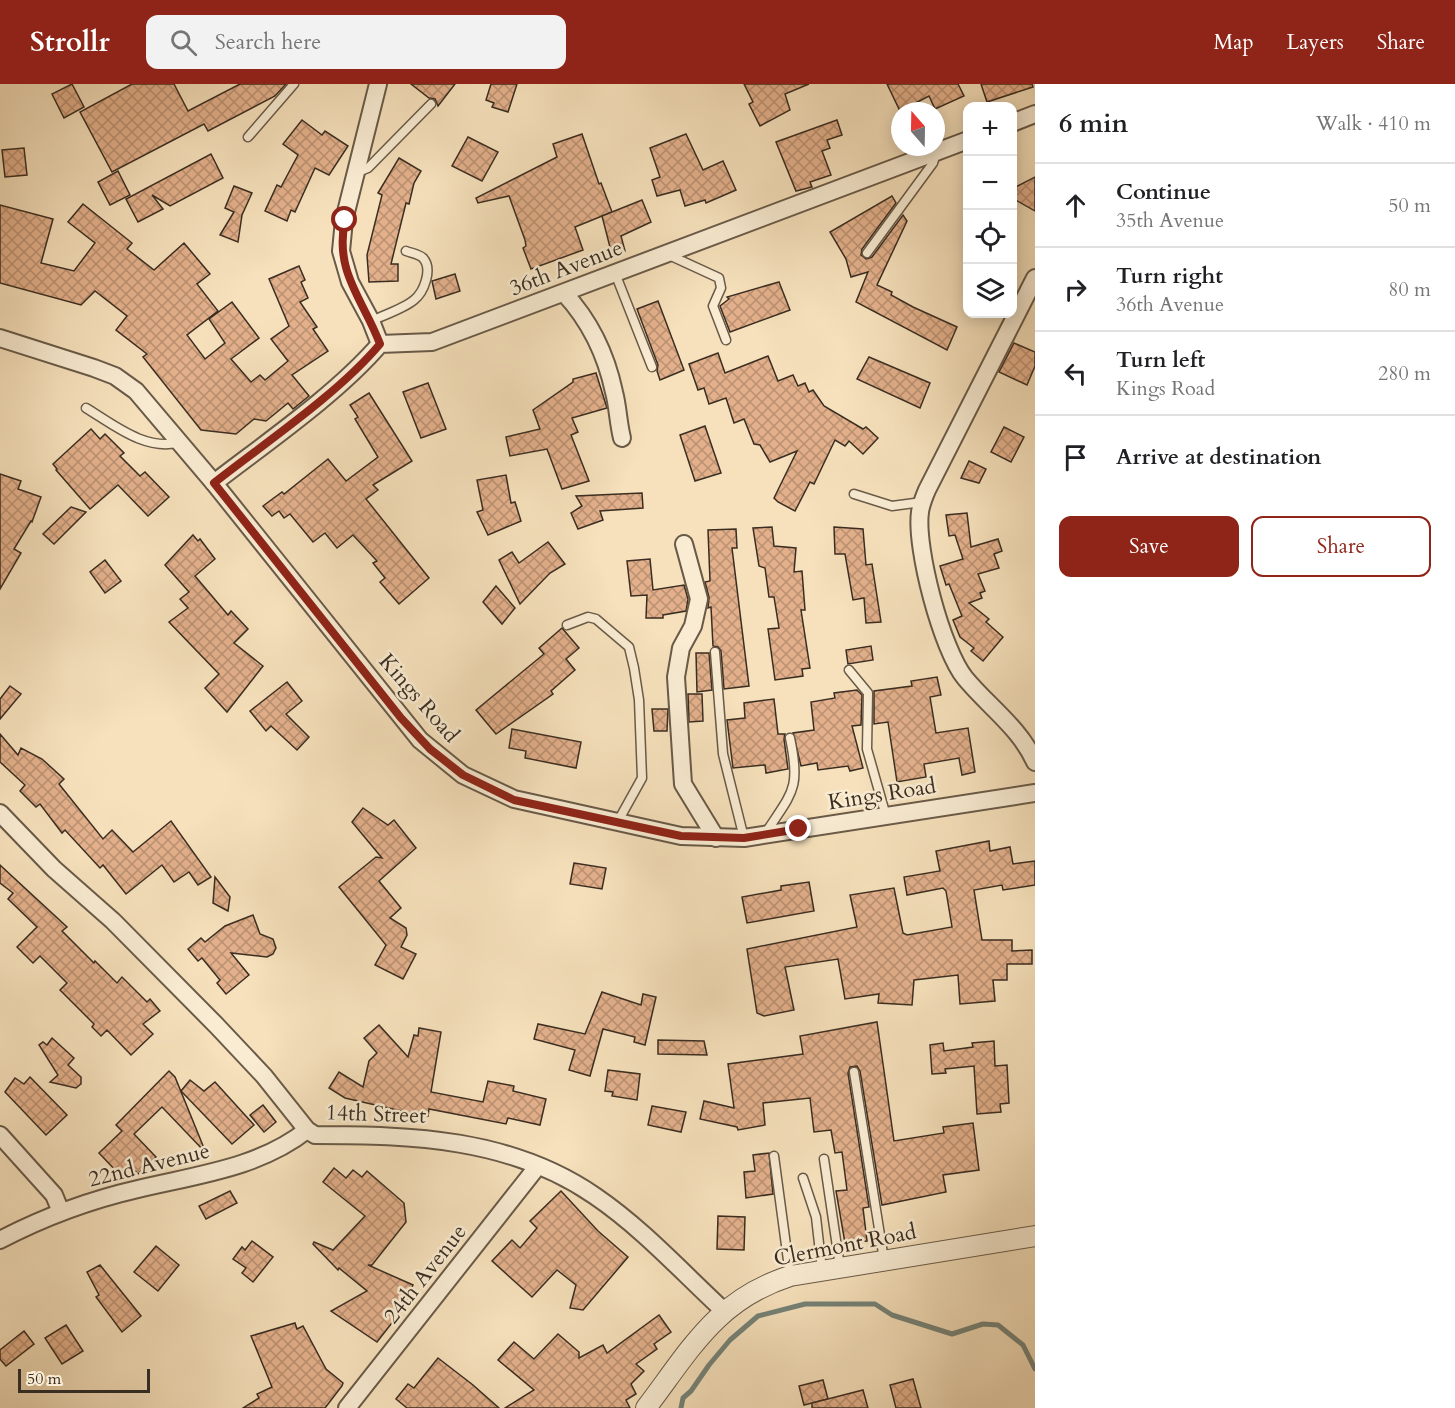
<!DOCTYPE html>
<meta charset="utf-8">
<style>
body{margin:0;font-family:Cardo,serif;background:#f2f2f2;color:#202124}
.controls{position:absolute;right:18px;top:18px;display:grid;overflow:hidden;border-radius:12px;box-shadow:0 3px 15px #0003}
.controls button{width:54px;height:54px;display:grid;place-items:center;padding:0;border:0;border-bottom:2px solid #e0e0e0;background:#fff;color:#202124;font:30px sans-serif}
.compass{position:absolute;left:891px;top:18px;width:54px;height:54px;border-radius:50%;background:#fff;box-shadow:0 3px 15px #0003;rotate:340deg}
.scale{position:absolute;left:18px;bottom:15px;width:132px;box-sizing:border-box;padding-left:6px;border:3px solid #3a2d21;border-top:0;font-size:16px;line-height:21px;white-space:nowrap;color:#3a2d21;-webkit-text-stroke:4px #f9ecd3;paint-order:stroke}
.stop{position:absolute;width:18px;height:18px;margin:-14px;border:4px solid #8f2418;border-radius:50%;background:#fff}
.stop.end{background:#8f2418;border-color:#fff;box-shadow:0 2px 6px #0008}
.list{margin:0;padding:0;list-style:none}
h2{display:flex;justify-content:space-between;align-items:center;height:78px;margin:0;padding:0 24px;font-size:26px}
h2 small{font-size:20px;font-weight:400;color:#757577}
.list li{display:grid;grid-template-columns:39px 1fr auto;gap:18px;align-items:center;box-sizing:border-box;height:84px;padding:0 24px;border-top:2px solid #e0e0e0}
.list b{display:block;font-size:22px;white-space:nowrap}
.list p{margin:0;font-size:20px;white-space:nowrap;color:#757577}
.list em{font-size:20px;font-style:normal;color:#757577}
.actions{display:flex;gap:12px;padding:18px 24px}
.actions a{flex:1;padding:14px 0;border:2px solid #8f2418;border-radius:12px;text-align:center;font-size:21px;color:#8f2418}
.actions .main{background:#8f2418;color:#fff}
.icon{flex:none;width:33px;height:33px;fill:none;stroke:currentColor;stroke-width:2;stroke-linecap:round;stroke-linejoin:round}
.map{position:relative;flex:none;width:1035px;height:1324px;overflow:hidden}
header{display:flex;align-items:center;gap:36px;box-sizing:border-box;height:84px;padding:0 30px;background:#8f2418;color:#fff}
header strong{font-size:28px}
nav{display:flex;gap:33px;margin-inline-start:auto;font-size:21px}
.search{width:420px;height:54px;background:#f2f2f2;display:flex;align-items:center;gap:15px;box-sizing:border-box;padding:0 21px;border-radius:12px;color:#757577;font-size:22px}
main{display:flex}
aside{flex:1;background:#fff}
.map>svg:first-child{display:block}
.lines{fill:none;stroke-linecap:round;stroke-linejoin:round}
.stream{stroke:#758378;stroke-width:5}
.building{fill:url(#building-cross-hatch);stroke:#3a2d21;stroke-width:1.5}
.service-casing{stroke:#695a48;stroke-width:11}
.minor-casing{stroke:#695a48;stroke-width:20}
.tertiary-casing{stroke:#695a48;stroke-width:22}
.service{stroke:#f9ecd3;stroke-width:8}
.minor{stroke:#f9ecd3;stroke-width:16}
.tertiary{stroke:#f9ecd3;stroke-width:20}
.route{stroke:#8f2418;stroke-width:8}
.labels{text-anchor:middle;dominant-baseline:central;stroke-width:5;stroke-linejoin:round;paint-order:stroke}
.street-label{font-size:22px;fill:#3a2d21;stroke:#f9ecd3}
</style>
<header>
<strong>Strollr</strong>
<div class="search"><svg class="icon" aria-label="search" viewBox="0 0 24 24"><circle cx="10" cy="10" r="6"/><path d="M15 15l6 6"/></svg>Search here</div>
<nav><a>Map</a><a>Layers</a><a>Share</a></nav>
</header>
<main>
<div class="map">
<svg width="1035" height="1324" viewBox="0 0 1035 1324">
<defs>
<pattern id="building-cross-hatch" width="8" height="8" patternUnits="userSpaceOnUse" patternTransform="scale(1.5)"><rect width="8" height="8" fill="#e3b08b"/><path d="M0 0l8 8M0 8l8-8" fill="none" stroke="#b99071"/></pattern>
</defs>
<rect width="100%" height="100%" fill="#f6e1bc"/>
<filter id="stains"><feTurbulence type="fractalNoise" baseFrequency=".00333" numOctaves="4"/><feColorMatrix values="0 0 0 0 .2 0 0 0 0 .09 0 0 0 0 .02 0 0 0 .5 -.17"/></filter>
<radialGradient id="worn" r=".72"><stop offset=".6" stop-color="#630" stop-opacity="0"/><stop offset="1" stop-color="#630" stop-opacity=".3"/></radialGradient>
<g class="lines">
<polyline class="stream" points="681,1324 683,1314 691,1307 709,1281 730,1256 758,1232 805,1220 875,1220 892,1231 952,1250 983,1240 998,1241 1023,1261 1035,1285"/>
</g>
<g class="building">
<polygon points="72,0 84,23 64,34 52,10"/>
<polygon points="132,0 174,0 188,27 240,0 286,0 275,12 208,47 204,40 112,88 80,28"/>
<polygon points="411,0 455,0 438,22 435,15 429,14"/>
<polygon points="491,0 517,0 508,28 492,23 494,19 486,16"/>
<polygon points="744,0 809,0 785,10 790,26 760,42 749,20 753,18"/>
<polygon points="887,0 958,0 964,12 935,25 929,12 900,27"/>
<polygon points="981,0 1032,0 1033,3 987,18"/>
<polygon points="302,36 322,51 325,47 348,62 329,91 315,84 295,128 291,126 287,137 265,127 277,101 281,103 298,71 283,60"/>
<polygon points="837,36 842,51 827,56 830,64 822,67 831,91 810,98 812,103 796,107 776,58"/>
<polygon points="582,50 599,100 601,99 612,128 575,143 583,166 531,185 523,164 526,162 525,156 509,112 478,119 476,114 557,73 553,60"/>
<polygon points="686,50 703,86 723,77 736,106 706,119 705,116 685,122 680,106 657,112 652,96 660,93 650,64"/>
<polygon points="468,53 498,68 482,97 452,82"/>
<polygon points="24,64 27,91 5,93 2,66"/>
<polygon points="211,70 223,94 170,122 152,111 163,125 138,138 126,115"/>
<polygon points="399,74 421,87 414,99 409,120 406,119 391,180 398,180 398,197 369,198 367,171 382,111 378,109"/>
<polygon points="118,87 130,111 110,121 98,98"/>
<polygon points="1035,93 1035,127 1012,114 1012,105"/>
<polygon points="234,102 252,109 242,131 238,158 220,151 234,128 225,124"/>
<polygon points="892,112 896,119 862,165 861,171 866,175 872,173 903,131 907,137 877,201 892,208 891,211 913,223 957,243 947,266 856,218 868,188 851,193 846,175 830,148"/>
<polygon points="642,116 651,138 621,152 625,167 612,171 602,132"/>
<polygon points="83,120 132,159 127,165 154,186 184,159 210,190 197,200 218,227 187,251 205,275 225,259 209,235 232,218 259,254 231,275 251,298 260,291 265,296 288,277 271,255 289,242 269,195 299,182 305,196 301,198 308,214 300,218 317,243 313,245 328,267 292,291 309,312 293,325 288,319 266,337 254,335 236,350 201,346 143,273 147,270 116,246 127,232 95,207 81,221 0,199 0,121 53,135 41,179 74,187 95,159 68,138"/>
<polygon points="455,190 460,207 436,215 432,197"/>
<polygon points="779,198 790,226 730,248 720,222 729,215 727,213"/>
<polygon points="658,217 684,286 660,296 657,287 658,281 637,225"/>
<polygon points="1014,259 1035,268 1035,282 1027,301 999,288"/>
<polygon points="718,269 725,289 768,272 778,297 793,291 798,302 805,299 809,308 813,306 824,322 863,345 866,343 878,354 863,370 849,357 845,362 835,356 814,400 810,398 795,427 778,418 774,414 797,367 770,378 760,361 754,360 744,335 734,339 726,314 709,320 704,304 698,306 689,280"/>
<polygon points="869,273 930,299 920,324 857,295"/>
<polygon points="596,289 607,324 572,334 578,348 571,351 589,397 562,405 547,365 510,372 506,353 540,345 533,326 573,298 573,295"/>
<polygon points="428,299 446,345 421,354 403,308"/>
<polygon points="369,309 412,377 373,401 378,406 366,415 429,494 399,520 380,498 385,494 373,479 377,477 353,451 337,464 325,449 313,458 290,430 284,434 279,427 272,432 263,422 282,408 284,410 328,375 346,397 378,373 355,335 358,333 350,321"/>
<polygon points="705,342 721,389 695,397 680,351"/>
<polygon points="1004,343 1024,353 1011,378 991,368"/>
<polygon points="91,345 100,355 105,350 124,369 120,372 140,392 145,388 169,413 148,432 118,401 90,425 56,386 57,385 53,380"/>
<polygon points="969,377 986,385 979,399 961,394"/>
<polygon points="0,390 21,397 18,405 41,413 32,438 31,437 14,465 21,469 0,505"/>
<polygon points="506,391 511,419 515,418 521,437 488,451 477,428 483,426 477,396"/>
<polygon points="642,409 643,424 600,427 603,436 578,445 571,429 582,422 576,412"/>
<polygon points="71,423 86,428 54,460 43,450"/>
<polygon points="967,429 971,463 998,455 1002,467 994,470 999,484 978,490 985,507 980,509 982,514 969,519 989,535 986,538 1003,553 983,577 971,567 974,564 960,553 953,536 962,532 949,500 946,501 940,482 963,475 955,451 949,452 946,431"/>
<polygon points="772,443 774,462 796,464 794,488 802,487 805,526 801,526 810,584 802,585 803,592 775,596 768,545 779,544 774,513 769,513 765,484 759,482 753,444"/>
<polygon points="834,443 863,445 866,481 872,480 881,538 866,539 864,514 853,516 845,470 835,470"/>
<polygon points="736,445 737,464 732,464 749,602 724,605 721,567 718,563 713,562 711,523 708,524 709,513 705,498 710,497 708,446"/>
<polygon points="193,451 198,457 200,455 215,475 195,492 228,531 231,527 248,545 234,559 263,582 227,628 205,604 219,590 169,538 188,524 180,515 189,508 165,481"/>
<polygon points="548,458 565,480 550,489 520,520 499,476 512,468 519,479"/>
<polygon points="650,475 653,506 684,501 688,515 686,527 663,531 663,534 646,534 647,511 631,512 627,477"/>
<polygon points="105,476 121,497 105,509 90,488"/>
<polygon points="496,502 515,524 502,540 483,518"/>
<polygon points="562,544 579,564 566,575 575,586 551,607 553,610 496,650 476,626 544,570 539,564"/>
<polygon points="871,562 873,576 848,580 846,566"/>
<polygon points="696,569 709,569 712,606 697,608"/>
<polygon points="937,593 941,611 930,613 936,649 968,644 975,688 962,691 959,674 924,680 926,693 897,698 888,638 874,640 874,607 912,602 911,597"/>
<polygon points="287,598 302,617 286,630 309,653 297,666 271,642 266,647 250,627"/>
<polygon points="10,602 21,610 0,635 0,615"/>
<polygon points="857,606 862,611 861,641 852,642 863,684 850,687 848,682 818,686 817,679 801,682 793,649 814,646 811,618 835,614 834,609"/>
<polygon points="688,610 702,610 703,637 689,638"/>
<polygon points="774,615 778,650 785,650 784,655 788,685 766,689 765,681 733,684 727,636 745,634 744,619"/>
<polygon points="652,625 668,625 667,647 654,647"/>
<polygon points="512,645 581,658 576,684 525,674 526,667 509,664"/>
<polygon points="0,650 18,671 21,664 42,675 64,695 59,700 103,755 112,746 133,768 171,737 211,793 198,801 189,788 174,798 162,781 126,810 103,781 100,784 65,746 62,749 40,720 36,723 20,707 25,701 0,678"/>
<polygon points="363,724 388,741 394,736 416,764 379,797 401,824 390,834 406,844 407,851 401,863 416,870 403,895 375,881 386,861 339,803 376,773 382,774 352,738"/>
<polygon points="989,757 990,767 1010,763 1013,780 1035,777 1035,801 1003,806 1002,801 974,806 982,856 1012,856 1012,867 1032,866 1032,880 1007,880 1007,896 993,896 995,917 960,920 958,891 914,896 912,921 878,919 879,910 845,915 838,875 785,883 794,926 764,932 757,929 747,865 857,843 850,811 894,804 903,849 907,851 952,843 946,807 943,804 907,811 904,793 940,787 936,767"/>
<polygon points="574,779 606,784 602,805 570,800"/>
<polygon points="0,781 67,843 62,847 94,879 95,877 117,899 122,893 147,918 150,915 160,927 143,940 153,950 131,971 107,946 101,952 92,943 94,940 60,906 67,899 40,872 33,879 17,863 37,843 8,815 13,809 0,799"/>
<polygon points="215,793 230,813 228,827 213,819"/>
<polygon points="809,798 814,827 747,839 742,813 781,806 781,802"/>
<polygon points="253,831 260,850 273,855 276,864 273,870 267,873 231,869 249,891 226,910 217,899 220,896 202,874 198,877 188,865 201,854 205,858 225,842"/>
<polygon points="602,908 641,921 643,910 656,913 645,961 634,958 635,953 603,945 590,992 569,986 575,966 534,955 538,940 585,950"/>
<polygon points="877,938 894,1057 944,1049 943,1043 973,1039 979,1086 943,1091 946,1108 882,1121 860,987 857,982 850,983 848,989 869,1123 863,1124 867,1157 845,1159 836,1107 847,1106 842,1068 835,1069 831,1046 814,1048 810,1014 763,1019 765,1041 738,1046 737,1043 700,1035 704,1017 734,1024 728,980 803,970 800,952"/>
<polygon points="379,941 408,973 414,951 418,952 419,944 441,948 431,1008 483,1018 488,997 514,1002 513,1007 546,1015 540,1041 508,1034 506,1040 429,1025 428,1032 406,1028 345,1014 329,1004 339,988 363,1003 369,977 377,969 364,954"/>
<polygon points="52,954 74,974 68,981 81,993 81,1000 76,1004 50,998 58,991 39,961 43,958 47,961"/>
<polygon points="658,956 704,957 707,971 658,970"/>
<polygon points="994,957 995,982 1007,981 1009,1019 1000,1020 1001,1028 977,1030 974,982 945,985 946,989 932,990 930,961 943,959 944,967 973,963 972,959"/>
<polygon points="608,986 640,990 637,1016 612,1012 613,1008 605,1007"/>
<polygon points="169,987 175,993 206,1069 162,1023 134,1050 156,1073 138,1090 130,1082 120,1091 99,1069 122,1047 116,1041"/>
<polygon points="30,993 67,1031 46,1051 5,1008 15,994 24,1000"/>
<polygon points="190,996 204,1007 215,998 254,1041 232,1060 181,1007"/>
<polygon points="263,1021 276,1038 264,1048 250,1031"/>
<polygon points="652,1022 686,1028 681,1048 648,1041"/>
<polygon points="769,1069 773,1110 746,1114 744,1088 755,1087 753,1071"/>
<polygon points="334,1084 346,1094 353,1086 362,1093 367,1087 404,1119 406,1138 372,1181 368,1181 413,1201 402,1226 377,1258 331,1227 367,1207 339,1184 338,1186 313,1160 314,1158 333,1166 365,1132 323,1098"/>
<polygon points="230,1107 237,1119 206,1135 199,1122"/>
<polygon points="561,1107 598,1147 628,1173 583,1226 570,1224 576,1201 557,1186 532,1213 492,1177 512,1156 520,1164 537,1144 530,1137"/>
<polygon points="718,1132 745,1133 744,1166 717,1165"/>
<polygon points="252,1157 273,1173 253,1198 242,1189 246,1184 233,1175 242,1163 245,1166"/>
<polygon points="156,1162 179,1181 158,1207 134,1188"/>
<polygon points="100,1181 141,1232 122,1248 96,1213 99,1211 87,1188"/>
<polygon points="659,1231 671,1248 654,1260 657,1265 636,1280 644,1287 631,1300 636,1310 626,1316 630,1324 505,1324 534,1306 498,1276 514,1258 534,1275 558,1250 579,1268 579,1274 603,1261 607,1269"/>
<polygon points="295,1239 297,1245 303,1242 326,1285 343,1299 342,1302 325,1324 243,1324 259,1314 257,1310 272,1303 251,1252"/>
<polygon points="66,1241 83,1267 62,1280 45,1254"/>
<polygon points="24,1247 34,1260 6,1282 0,1275 0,1266"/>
<polygon points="438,1274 473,1301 499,1324 407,1324 396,1315 408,1300 414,1304"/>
<polygon points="913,1295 921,1324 896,1324 890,1301"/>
<polygon points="823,1296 828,1315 804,1321 799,1302"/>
<polygon points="863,1306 868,1324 812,1324 812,1319"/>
</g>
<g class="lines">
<g class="service-casing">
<g id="service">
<polyline points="248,53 294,0"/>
<polyline points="358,88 368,84 431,20"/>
<polyline points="867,169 933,79 936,69"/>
<polyline points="669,171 719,194 721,204 713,222 726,256"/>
<polyline points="615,189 652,283"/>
<path d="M371,237C384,231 403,225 414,216C424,208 433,185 423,174C419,170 411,169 406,167"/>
<path d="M86,324C114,341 146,368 181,358"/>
<polyline points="854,410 892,422 922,418"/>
<polyline points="567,541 588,533 596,535 629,563 634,584 639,616 642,694 617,739"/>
<polyline points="715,568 723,670 744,754"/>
<polyline points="849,586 868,609 867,665 886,732"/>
<path d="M765,750C792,708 801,706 790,654"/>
<polyline points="854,988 884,1176"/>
<polyline points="774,1072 790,1191"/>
<polyline points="824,1075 840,1183"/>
<polyline points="803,1094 816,1133 822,1186"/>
</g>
</g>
<g class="minor-casing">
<g id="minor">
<polyline points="378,0 344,136 341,167 350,198 371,237 380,260"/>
<polyline points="1012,39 1035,30"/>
<path d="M1035,194L927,406C924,413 921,421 920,428C915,464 942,566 965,594C988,622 1020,644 1035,678"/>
<path d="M564,209C590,237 606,270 614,308C618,323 618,338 622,354"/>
<polyline points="0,254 94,284 115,292 136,307 214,399 420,656 463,691 514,715 681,752 744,754 1035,709"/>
<path d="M214,399C267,358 337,310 380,260L432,258L968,56"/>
<polyline points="684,460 699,515 693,542 681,564 676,593 683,700 716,754"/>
<path d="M0,729L54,785L113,837L216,941L264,992L307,1046L315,1051C412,1051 511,1054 595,1112C642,1144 681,1187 723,1226"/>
<polyline points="0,1051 54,1111 61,1128"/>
<path d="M0,1156C44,1133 90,1116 138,1105C196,1091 259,1084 307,1046"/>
<polyline points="347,1324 537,1083"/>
</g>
</g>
<g class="tertiary-casing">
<path id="tertiary" d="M646,1324C691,1265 716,1216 790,1192L1035,1152"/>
</g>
<use href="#service" class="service"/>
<use href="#minor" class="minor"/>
<use href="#tertiary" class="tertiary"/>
</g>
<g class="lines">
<path class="route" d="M345,136C334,188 363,215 380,260C338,310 266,358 214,399L401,634L430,665L463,691L514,716L681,752L744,754L799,745"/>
</g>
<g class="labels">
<g class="street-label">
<text transform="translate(566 184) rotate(-21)">36th Avenue</text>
<text transform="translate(419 614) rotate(49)">Kings Road</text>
<text transform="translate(882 710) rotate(-9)">Kings Road</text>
<text transform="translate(376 1030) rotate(2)">14th Street</text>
<text transform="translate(149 1081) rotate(-14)">22nd Avenue</text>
<text transform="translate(845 1161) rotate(-11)">Clermont Road</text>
<text transform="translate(425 1190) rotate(-52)">24th Avenue</text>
</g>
</g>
<rect width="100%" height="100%" filter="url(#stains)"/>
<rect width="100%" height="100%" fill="url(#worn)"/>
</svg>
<div class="controls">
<button>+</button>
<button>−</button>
<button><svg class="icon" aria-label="locate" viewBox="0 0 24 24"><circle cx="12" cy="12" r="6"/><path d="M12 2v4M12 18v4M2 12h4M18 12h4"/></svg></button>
<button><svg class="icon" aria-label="layers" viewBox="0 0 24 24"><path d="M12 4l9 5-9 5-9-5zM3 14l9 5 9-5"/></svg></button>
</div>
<svg class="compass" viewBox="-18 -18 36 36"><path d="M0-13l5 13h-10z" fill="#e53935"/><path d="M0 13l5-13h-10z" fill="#757577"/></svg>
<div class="scale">50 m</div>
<div class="stop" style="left:345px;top:136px"></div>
<div class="stop end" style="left:799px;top:745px"></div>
</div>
<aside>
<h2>6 min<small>Walk · 410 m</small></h2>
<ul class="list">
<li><svg class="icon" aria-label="ahead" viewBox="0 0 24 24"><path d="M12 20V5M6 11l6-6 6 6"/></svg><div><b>Continue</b><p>35th Avenue</p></div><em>50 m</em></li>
<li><svg class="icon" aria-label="right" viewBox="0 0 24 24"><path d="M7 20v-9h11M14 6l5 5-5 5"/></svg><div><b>Turn right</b><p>36th Avenue</p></div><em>80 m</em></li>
<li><svg class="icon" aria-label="left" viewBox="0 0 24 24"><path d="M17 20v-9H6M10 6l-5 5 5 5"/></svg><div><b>Turn left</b><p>Kings Road</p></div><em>280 m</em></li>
<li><svg class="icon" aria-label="arrive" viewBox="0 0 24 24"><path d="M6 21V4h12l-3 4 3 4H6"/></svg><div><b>Arrive at destination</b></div></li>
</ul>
<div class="actions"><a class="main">Save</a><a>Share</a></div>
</aside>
</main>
